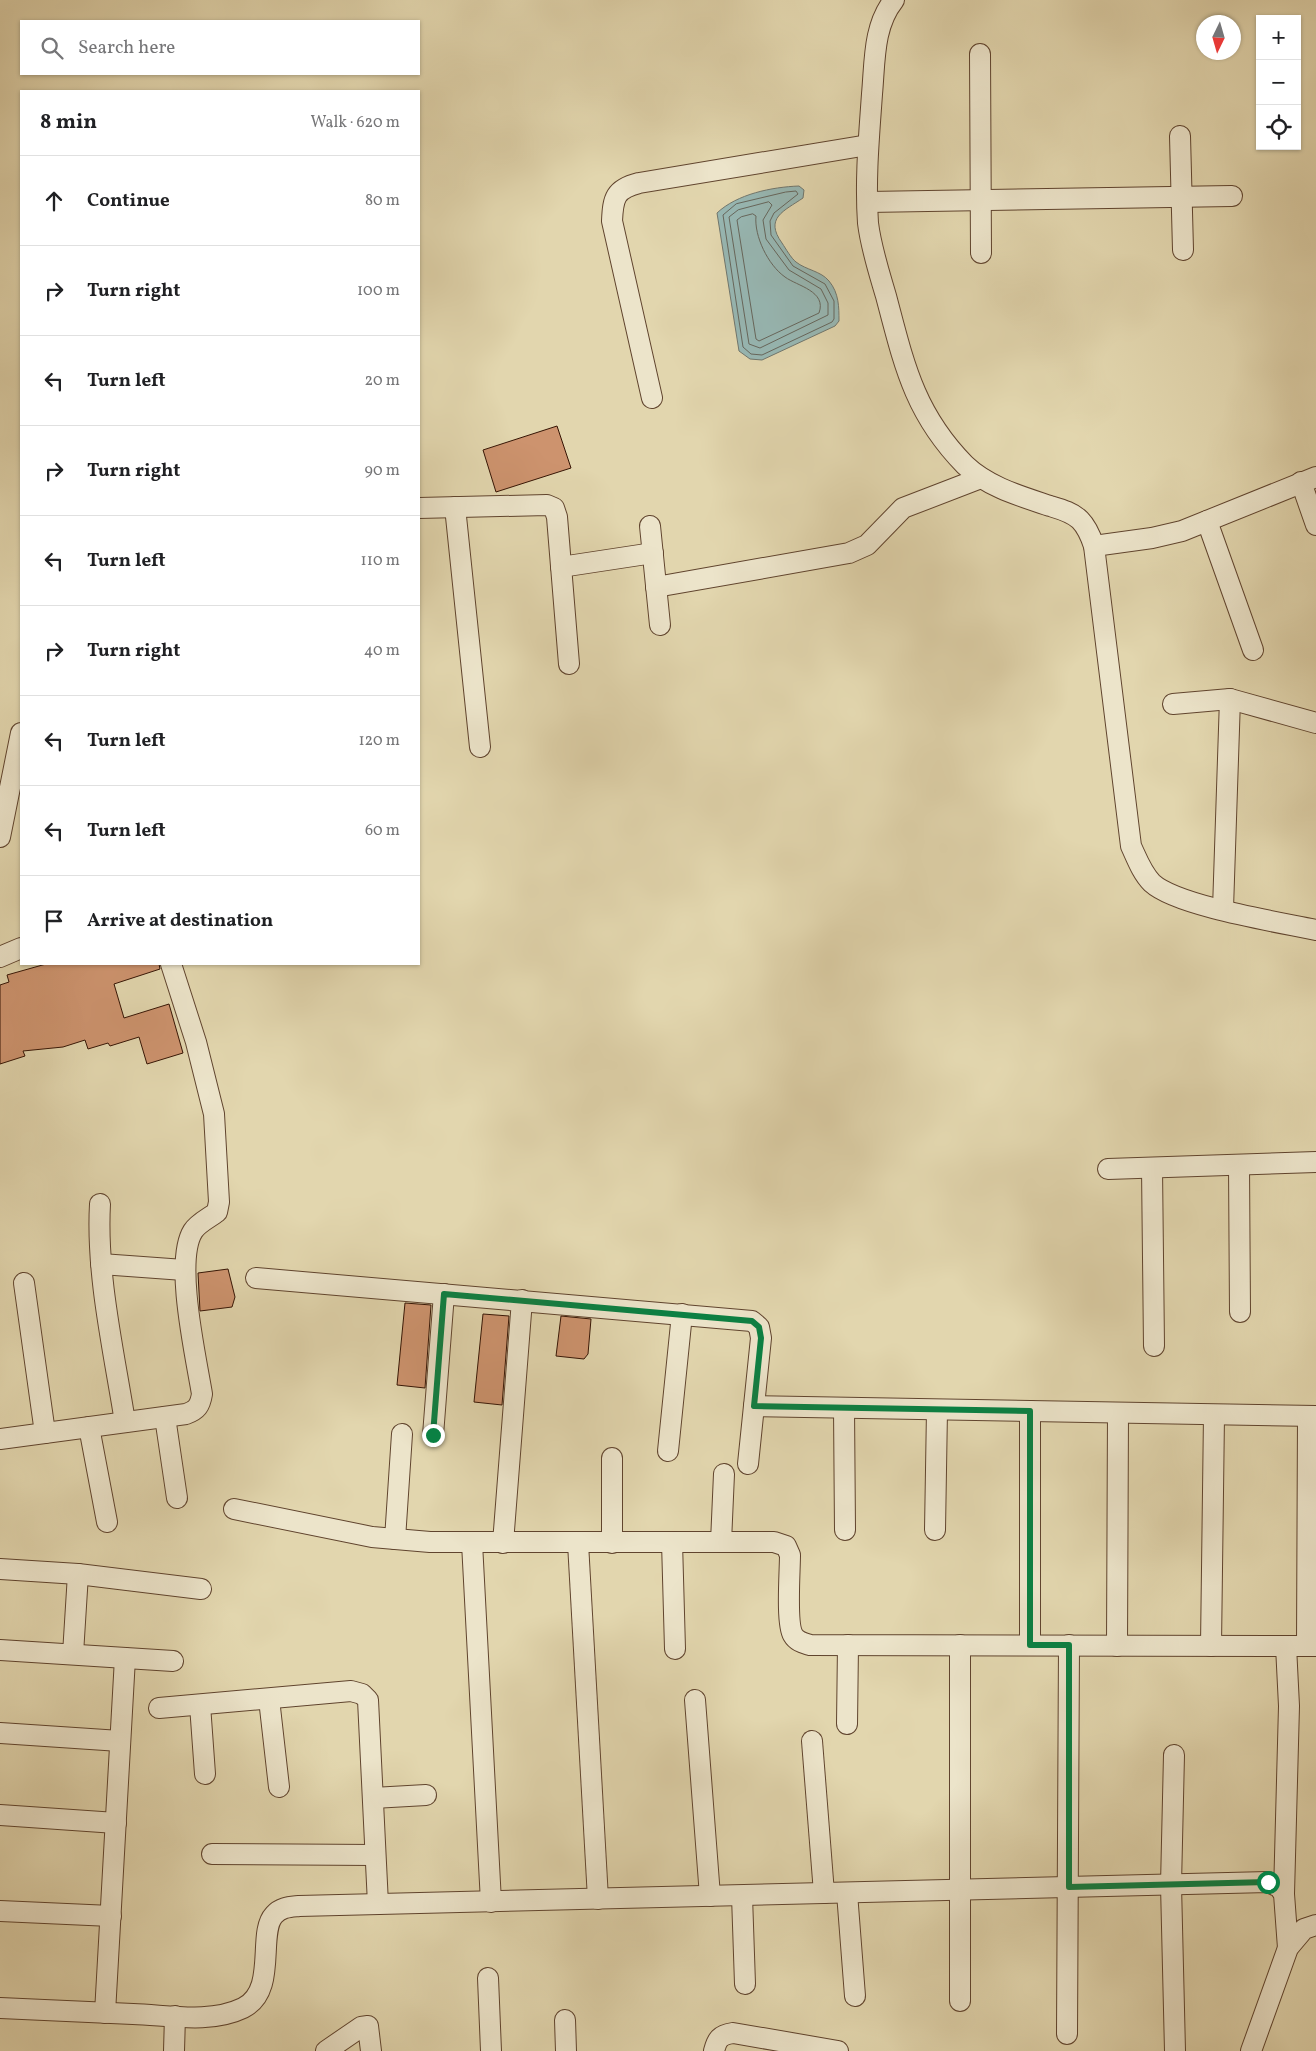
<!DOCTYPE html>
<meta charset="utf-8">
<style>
body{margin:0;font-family:Vollkorn,serif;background:#f2f2f2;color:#202124}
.controls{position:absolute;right:15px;top:15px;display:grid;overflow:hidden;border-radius:0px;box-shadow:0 1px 4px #0004}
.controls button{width:45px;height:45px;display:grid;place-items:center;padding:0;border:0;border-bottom:1px solid #e0e0e0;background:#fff;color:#202124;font:25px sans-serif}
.compass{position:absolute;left:1196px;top:15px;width:45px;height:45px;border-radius:50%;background:#fff;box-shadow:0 1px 4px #0004;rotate:185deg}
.stop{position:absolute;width:15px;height:15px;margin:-11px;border:4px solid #0b8043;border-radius:50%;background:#fff}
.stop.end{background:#0b8043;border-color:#fff;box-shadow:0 1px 5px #0008}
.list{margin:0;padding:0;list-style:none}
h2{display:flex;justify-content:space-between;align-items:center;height:65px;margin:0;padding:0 20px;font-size:21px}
h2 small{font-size:16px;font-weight:400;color:#757577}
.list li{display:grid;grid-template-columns:32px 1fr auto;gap:15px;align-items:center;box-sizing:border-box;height:90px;padding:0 20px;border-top:1px solid #e0e0e0}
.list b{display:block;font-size:19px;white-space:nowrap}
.list em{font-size:16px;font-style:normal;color:#757577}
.icon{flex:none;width:28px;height:28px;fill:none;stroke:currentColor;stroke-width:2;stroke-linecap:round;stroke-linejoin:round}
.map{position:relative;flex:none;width:1316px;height:2051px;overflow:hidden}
.search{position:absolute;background:#fff;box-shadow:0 1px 4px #0004;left:20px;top:20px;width:400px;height:55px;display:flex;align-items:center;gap:12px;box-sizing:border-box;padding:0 18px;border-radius:0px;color:#757577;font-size:19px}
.panel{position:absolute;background:#fff;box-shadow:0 1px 4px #0004;left:20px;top:90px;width:400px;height:875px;border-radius:0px}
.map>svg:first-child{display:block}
.water{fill:#97b7b3;stroke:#70766d}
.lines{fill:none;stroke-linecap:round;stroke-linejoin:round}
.shore{stroke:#66665c;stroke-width:1}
.building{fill:#cd936e;stroke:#351404}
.minor-casing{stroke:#60442e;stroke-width:22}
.minor{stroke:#ece4ca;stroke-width:20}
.route{stroke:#0b8043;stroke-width:6}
</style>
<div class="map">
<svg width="1316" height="2051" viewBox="0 0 1316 2051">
<rect width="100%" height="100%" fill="#e2d6ae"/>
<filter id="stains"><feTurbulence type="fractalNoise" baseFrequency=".004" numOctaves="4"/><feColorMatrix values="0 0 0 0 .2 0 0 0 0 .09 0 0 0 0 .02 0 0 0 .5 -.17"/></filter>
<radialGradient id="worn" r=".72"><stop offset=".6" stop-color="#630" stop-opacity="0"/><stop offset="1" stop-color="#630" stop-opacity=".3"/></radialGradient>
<path class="water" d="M799,186L804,190L803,198C784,211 764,218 782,243C786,249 791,258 796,262C806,270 821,271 829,281C839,293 839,307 839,321L835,326L762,360L750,359L739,351L717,213C737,194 772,187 799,186Z"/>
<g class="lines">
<g class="shore">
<polygon points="786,192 796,191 798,194 774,213 770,221 771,235 793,266 825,284 834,301 834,319 832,322 762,355 751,354 743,347 723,215 736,204"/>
<polygon points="769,202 772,205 763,220 766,239 789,270 821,289 828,303 828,315 760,348 749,344 729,217 738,210"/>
<path d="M753,214L756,216C754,236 768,265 785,277C797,286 827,291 819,313L759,341L756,339L737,220L741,217Z"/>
</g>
</g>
<g class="building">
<polygon points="557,426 571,468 496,492 483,450"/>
<polygon points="46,964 159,964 160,969 114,984 124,1018 169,1004 183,1053 147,1064 139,1037 110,1046 108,1043 88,1049 85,1040 63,1047 23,1051 25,1056 0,1064 0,985 9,982 7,975"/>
<polygon points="228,1269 235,1297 232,1307 200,1311 198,1273"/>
<polygon points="405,1303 431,1305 425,1388 397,1385"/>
<polygon points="483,1314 509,1316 502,1405 474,1402"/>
<polygon points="561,1316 591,1319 588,1354 584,1359 556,1356"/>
</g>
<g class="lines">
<g class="minor-casing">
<g id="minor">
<path d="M894,0C873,26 875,62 872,94C869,137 865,180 868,223C871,248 879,272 886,296C904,364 914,413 965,465C988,487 1020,496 1050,506C1060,509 1072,512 1080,520C1087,527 1091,537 1094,546L1131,846C1137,859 1142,873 1152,883C1177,906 1278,922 1316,930"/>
<polyline points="980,54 981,253"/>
<polyline points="1180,136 1183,250"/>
<polyline points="868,202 1232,196"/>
<path d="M652,398L612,221C613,198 615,189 639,183L868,145"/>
<polyline points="1301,482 1316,525"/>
<polyline points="455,507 480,747"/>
<polyline points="419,508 547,505 554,508 557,517 569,664"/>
<polyline points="1207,521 1253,650"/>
<polyline points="650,526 660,625"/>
<polyline points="1094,546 1152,538 1182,531 1316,477"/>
<polyline points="561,567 653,553"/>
<polyline points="656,587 849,553 867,545 903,508 981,478"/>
<polyline points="1173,704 1230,699 1316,723"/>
<polyline points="0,837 21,733"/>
<polyline points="1223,909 1230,699"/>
<polyline points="0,957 21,948"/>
<polyline points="1239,1165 1240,1312"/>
<polyline points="1152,1168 1154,1346"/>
<polyline points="1108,1169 1316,1162"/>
<path d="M100,1204C96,1275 114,1352 125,1422"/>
<polyline points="101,1264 184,1270"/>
<polyline points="256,1278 752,1321 759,1327 761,1338 748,1464"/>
<polyline points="24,1283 45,1433"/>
<polyline points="754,1406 1316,1416"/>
<polyline points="844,1408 845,1530"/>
<polyline points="1030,1411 1030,1645"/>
<polyline points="165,1417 177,1498"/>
<polyline points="89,1427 107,1522"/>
<polyline points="433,1435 444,1294"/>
<path d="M0,1439L186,1414C197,1410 200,1406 202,1394C196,1357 174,1261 193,1231C198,1223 209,1218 217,1212L219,1202L214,1114L196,1042L171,964"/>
<polyline points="668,1451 682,1314"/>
<path d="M234,1509L372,1537L430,1542H774L786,1546L790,1555C790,1571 786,1623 793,1635C797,1642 804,1643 810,1645L1316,1646"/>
<polyline points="935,1530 937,1410"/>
<polyline points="395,1539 402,1434"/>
<polyline points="672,1542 675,1649"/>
<polyline points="721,1542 724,1474"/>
<polyline points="472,1543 491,1902"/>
<polyline points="503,1543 522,1300"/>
<polyline points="578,1543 598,1899"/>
<polyline points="612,1543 612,1458"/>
<polyline points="0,1569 78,1574 201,1589"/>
<polyline points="1117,1646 1118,1413"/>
<polyline points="1211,1646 1214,1415"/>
<polyline points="1307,1646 1308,1416"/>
<polyline points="0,1650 173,1661"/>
<polyline points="73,1654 78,1574"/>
<polyline points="269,1699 279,1787"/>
<polyline points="695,1700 710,1896"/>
<polyline points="200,1705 205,1774"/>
<polyline points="159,1708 351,1691 362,1694 368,1700 378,1904"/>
<polyline points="847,1724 848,1645"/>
<polyline points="0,1733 120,1741"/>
<polyline points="812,1741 824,1893"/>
<polyline points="1174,1755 1171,1885 1175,2051"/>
<polyline points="373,1798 426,1795"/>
<polyline points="0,1815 116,1823"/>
<polyline points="212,1854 375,1855"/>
<polyline points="847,1893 855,1996"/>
<polyline points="1284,1894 1289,1706 1286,1646"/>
<polyline points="742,1896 745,1984"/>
<polyline points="0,1911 111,1916"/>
<polyline points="488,1978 491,2051"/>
<polyline points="960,2001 960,1645"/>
<path d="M0,2008C44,2010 89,2012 133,2014C168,2015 210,2024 243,2008C278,1991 257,1933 274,1915C281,1907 290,1907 299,1906L1268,1882L1279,1887L1284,1894L1288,1948"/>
<polyline points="105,2013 125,1658"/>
<polyline points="565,2020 566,2051"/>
<polyline points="1067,2034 1069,1645"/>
<polyline points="174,2051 175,2016"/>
<polyline points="326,2051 361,2027 368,2026 371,2051"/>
<path d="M714,2051C717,2039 720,2035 733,2033L838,2051"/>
<polyline points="1251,2051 1288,1948 1304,1929 1316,1925"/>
</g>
</g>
<use href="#minor" class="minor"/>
</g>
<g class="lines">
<polyline class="route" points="433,1435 444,1294 752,1321 759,1327 761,1338 754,1406 1030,1411 1030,1645 1069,1645 1069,1887 1268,1882"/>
</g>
<rect width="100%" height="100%" filter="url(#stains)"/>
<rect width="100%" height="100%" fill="url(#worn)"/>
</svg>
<div class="controls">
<button>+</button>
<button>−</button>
<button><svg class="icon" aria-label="locate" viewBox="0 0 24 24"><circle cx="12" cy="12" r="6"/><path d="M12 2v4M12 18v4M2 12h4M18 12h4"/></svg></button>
</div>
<svg class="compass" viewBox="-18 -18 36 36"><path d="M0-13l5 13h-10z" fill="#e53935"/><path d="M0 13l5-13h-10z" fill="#757577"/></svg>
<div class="stop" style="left:1268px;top:1882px"></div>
<div class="stop end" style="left:433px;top:1435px"></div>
<div class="search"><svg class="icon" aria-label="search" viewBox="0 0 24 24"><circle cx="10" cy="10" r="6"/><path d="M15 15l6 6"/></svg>Search here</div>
<section class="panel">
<h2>8 min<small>Walk · 620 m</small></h2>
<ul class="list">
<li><svg class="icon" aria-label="ahead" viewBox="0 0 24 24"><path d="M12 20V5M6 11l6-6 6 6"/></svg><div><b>Continue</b></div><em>80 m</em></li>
<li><svg class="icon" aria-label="right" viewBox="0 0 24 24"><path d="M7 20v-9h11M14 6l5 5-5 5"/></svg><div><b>Turn right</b></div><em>100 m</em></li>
<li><svg class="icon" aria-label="left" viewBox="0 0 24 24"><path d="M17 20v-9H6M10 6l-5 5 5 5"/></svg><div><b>Turn left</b></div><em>20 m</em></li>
<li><svg class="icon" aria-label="right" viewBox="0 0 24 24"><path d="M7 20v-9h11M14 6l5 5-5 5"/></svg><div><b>Turn right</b></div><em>90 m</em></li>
<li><svg class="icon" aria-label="left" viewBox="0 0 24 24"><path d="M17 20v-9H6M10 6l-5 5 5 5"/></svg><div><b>Turn left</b></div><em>110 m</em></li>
<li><svg class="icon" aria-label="right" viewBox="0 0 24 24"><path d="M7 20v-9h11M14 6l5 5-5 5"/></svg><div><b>Turn right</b></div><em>40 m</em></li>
<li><svg class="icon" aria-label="left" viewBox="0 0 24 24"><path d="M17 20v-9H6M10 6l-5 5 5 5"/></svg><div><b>Turn left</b></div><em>120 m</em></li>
<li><svg class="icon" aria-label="left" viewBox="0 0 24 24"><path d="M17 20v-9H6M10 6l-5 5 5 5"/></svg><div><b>Turn left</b></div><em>60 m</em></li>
<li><svg class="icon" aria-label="arrive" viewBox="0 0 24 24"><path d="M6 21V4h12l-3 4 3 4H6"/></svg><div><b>Arrive at destination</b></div></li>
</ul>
</section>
</div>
